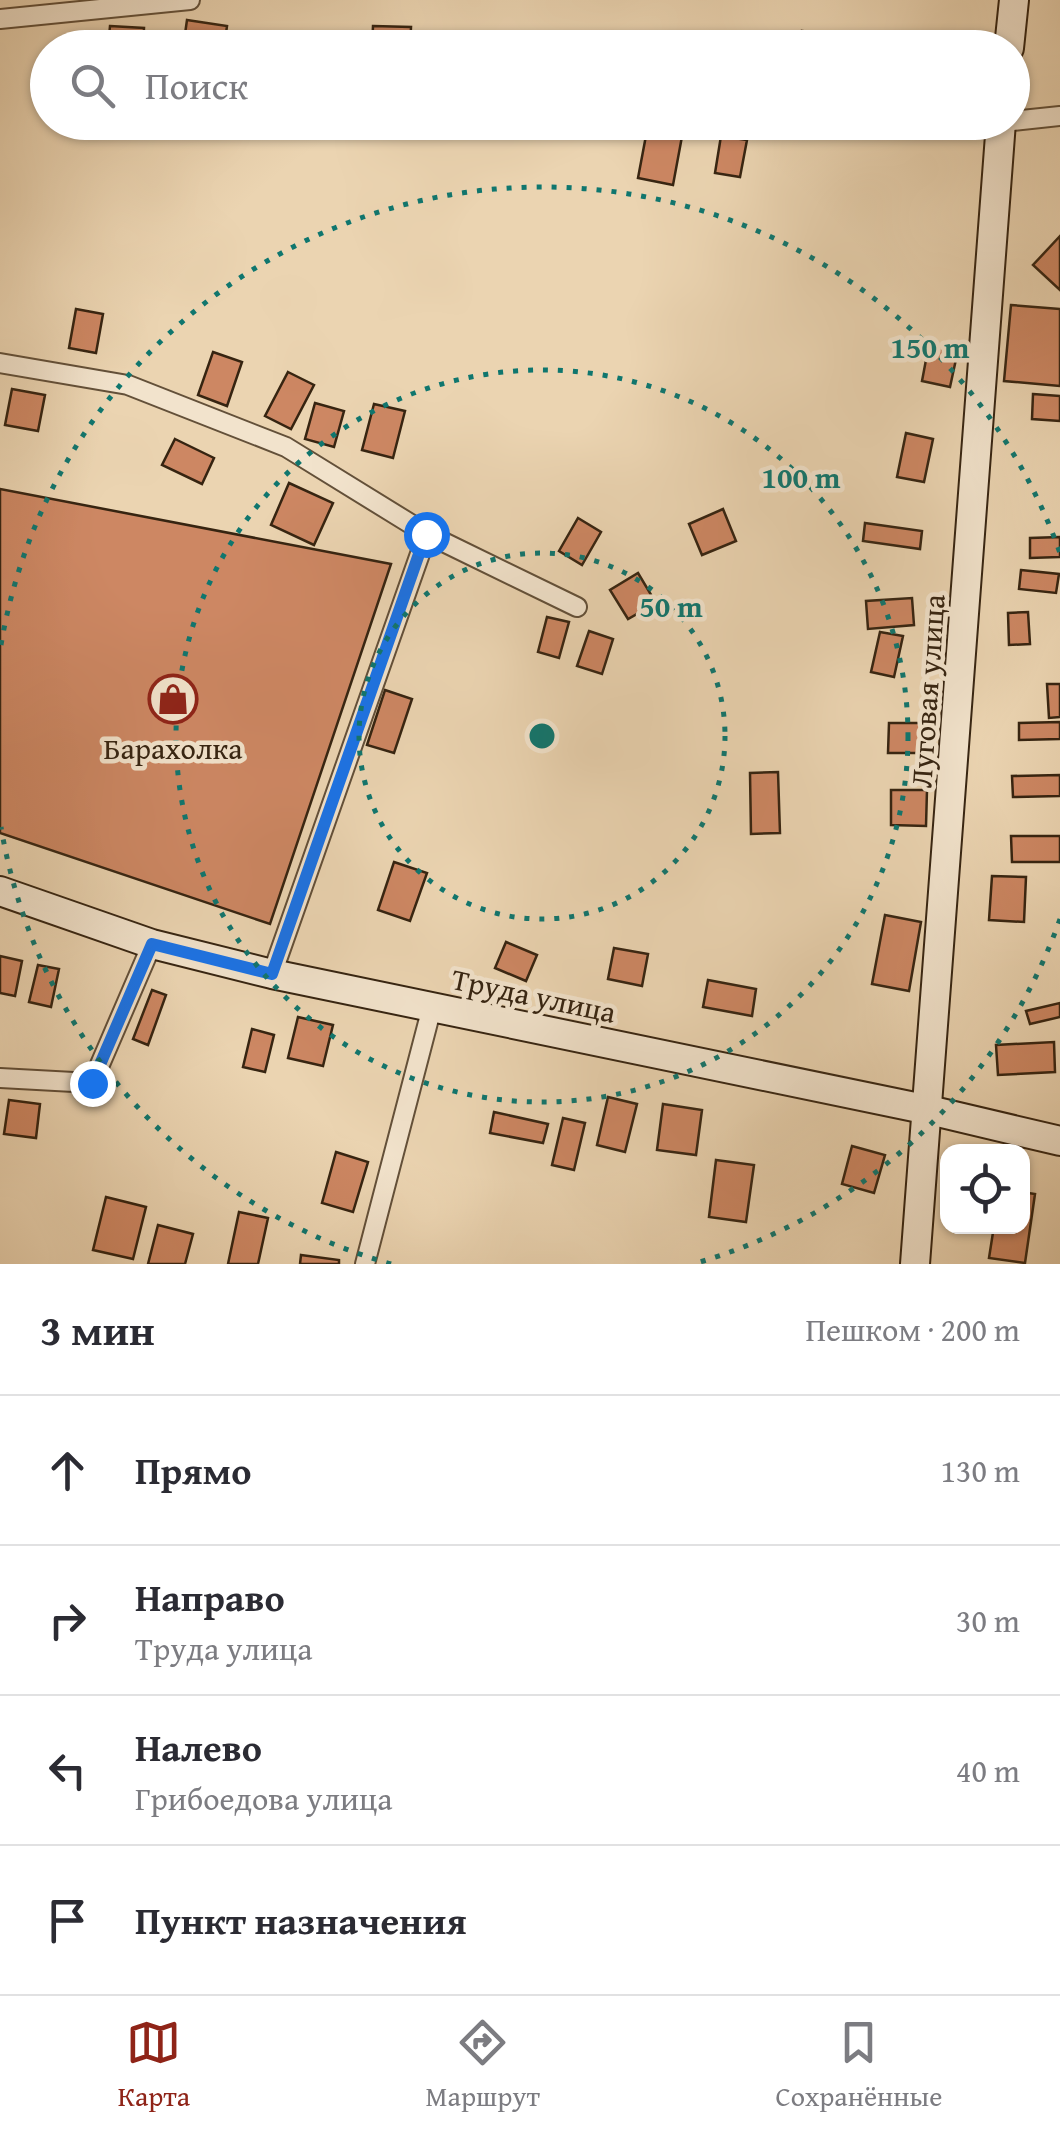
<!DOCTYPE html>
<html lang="ru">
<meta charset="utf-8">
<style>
body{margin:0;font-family:"Gentium Book Plus",serif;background:#f7f7f7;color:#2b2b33}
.controls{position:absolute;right:30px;bottom:30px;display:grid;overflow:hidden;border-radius:20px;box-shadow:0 2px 8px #0004}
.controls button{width:90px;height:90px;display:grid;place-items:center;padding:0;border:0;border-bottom:2px solid #e1e1e2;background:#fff;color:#2b2b33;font:50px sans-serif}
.stop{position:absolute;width:30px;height:30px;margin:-22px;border:8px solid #1a73e8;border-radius:50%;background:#fff}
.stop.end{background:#1a73e8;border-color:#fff;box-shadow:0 2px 10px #0008}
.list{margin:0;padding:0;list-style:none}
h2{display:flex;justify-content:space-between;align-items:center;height:130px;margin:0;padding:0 40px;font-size:42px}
h2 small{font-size:32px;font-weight:400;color:#7c7c81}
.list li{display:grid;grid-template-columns:65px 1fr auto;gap:30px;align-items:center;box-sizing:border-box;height:150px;padding:0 40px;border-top:2px solid #e1e1e2}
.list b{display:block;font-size:38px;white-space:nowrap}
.list p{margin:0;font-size:32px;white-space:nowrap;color:#7c7c81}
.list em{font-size:32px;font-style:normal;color:#7c7c81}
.icon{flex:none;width:55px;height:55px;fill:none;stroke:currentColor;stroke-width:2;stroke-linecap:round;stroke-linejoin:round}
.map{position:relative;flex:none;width:1060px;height:1264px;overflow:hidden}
.search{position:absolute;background:#fff;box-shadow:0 2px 8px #0004;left:30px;right:30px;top:30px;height:110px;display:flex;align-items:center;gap:25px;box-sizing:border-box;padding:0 35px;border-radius:55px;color:#7c7c81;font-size:38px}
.sheet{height:730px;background:#fff}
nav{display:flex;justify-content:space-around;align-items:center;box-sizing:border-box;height:140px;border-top:2px solid #e1e1e2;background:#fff;font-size:28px;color:#7c7c81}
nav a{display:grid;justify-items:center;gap:5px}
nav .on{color:#8f2418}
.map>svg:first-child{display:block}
.building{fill:#cd8763;stroke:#362411;stroke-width:2.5}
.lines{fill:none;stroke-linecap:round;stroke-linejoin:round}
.street-casing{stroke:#635039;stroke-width:22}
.secondary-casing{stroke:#362411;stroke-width:32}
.street{stroke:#f2e3cc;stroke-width:18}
.secondary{stroke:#f2e3cc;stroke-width:28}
.route{stroke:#1a73e8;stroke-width:12}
.ring{fill:none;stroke:#0f766e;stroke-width:5;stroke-dasharray:5 10}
.labels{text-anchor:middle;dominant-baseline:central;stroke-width:9;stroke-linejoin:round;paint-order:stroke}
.street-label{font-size:30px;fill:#362411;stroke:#f2e3cc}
.poi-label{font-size:30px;fill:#362411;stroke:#f2e3cc}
.centre{fill:#0f766e;stroke:#f2e3cc;stroke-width:5}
.ring-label{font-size:30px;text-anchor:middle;font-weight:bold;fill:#0f766e;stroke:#f2e3cc;stroke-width:9;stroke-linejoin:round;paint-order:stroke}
</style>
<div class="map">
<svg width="1060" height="1264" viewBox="0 0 1060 1264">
<rect width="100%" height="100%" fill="#ebd4b1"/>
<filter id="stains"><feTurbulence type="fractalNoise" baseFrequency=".002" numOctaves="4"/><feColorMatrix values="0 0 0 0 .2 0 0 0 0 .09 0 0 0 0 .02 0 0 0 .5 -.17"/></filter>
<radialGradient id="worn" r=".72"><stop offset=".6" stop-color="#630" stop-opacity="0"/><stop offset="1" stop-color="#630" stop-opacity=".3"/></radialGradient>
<g class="building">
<polygon points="187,20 227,26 224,48 183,48"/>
<polygon points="110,26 144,28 143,48 108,48"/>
<polygon points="373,26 411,27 410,48 372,48"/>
<polygon points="802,31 829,34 828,48 800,48"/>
<polygon points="605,32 629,33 628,48 605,48"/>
<polygon points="696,33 720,33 719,48 696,48"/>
<polygon points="491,34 524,35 524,48 490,48"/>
<polygon points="532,34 566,35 566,48 532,48"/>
<polygon points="648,125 683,131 673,185 638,178"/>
<polygon points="721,136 747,140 740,177 715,173"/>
<polygon points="1060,236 1060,290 1033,265"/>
<polygon points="1011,305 1060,309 1060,386 1004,381"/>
<polygon points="76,309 103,314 96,353 69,348"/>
<polygon points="929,344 958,350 950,387 922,381"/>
<polygon points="213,352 242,362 227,406 198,395"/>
<polygon points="288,372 314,385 291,429 265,416"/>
<polygon points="12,389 45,395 38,431 5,425"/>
<polygon points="1033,394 1060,396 1060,421 1032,419"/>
<polygon points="315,403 344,411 334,447 305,439"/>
<polygon points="374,404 405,411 393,458 362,450"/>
<polygon points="906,433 933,439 924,482 897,477"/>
<polygon points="175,439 214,458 202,484 162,465"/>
<polygon points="289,483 333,503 314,545 271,525"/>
<polygon points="0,489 391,564 270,924 0,833"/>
<polygon points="723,509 736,541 702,555 689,524"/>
<polygon points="578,518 601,532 582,565 559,551"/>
<polygon points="865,523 922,531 920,549 863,541"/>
<polygon points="1060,537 1060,557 1030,558 1030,538"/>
<polygon points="1021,570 1059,574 1056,593 1019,589"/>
<polygon points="638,573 656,603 628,619 610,590"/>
<polygon points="912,598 914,625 868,629 866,601"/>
<polygon points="1028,612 1030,644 1009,645 1008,613"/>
<polygon points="547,617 569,622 559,658 538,652"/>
<polygon points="589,631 613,639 602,674 577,666"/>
<polygon points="880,632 903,636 894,677 871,672"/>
<polygon points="1047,684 1060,684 1060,717 1049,718"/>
<polygon points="385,690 412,699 394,753 367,745"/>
<polygon points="1060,722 1060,739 1019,740 1019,723"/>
<polygon points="889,723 925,723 924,753 888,753"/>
<polygon points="778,772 780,833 751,834 750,773"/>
<polygon points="1060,775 1060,796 1013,797 1012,776"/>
<polygon points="891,790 927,790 926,826 891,825"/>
<polygon points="1011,836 1060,836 1060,862 1012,862"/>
<polygon points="394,862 427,873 410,921 378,910"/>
<polygon points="992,876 1026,877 1024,922 989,920"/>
<polygon points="885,915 921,922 909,991 872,984"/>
<polygon points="506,942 537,955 526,981 495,968"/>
<polygon points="614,948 648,954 642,986 608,979"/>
<polygon points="0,956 22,961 15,996 0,993"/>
<polygon points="38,965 59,969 51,1007 29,1002"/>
<polygon points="708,980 756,989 752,1016 703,1007"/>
<polygon points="152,990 166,995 148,1045 133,1039"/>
<polygon points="1060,1003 1060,1017 1030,1024 1026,1011"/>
<polygon points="298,1017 333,1025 323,1066 288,1058"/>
<polygon points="252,1029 274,1035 265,1072 243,1067"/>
<polygon points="1054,1042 1055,1072 998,1075 996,1045"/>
<polygon points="608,1097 637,1104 625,1152 597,1145"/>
<polygon points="9,1100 40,1104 36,1138 4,1134"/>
<polygon points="663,1104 702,1110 696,1155 657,1150"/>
<polygon points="494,1112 548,1124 543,1143 490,1133"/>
<polygon points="563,1118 585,1123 574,1170 552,1165"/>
<polygon points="852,1146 885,1155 874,1193 842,1184"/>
<polygon points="336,1152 368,1162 353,1212 322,1203"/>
<polygon points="716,1160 754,1165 746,1222 709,1217"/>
<polygon points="1022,1192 1035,1194 1025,1263 989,1258 994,1226 1022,1226"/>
<polygon points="106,1197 146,1207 133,1259 93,1250"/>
<polygon points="239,1212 268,1218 258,1264 228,1264"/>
<polygon points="158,1225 193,1234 185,1264 148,1264"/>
<polygon points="301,1255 339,1260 339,1264 300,1264"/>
</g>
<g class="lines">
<g class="street-casing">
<g id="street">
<polyline points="0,19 190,0"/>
<polyline points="1012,121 1060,116"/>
<polyline points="0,363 128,385 286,447 427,534 577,607"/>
<polyline points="272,974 427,534"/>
<polyline points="0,1078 92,1083 152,944"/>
<polyline points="365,1264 432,1007"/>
</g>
</g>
<g class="secondary-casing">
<g id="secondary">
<polyline points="1009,48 1014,0"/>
<polyline points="0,891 152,944 272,974 929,1110 1060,1141"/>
<polyline points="915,1264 1001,122"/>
</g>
</g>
<use href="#street" class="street"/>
<use href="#secondary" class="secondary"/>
</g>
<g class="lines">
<polyline class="route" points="92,1083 152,944 272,974 426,534"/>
</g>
<g class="ring">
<circle cx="542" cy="736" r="183"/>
<circle cx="542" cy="736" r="366"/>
<path d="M1060 919A549 549 0 0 1 693 1264M391 1264A549 549 0 0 1 1 827M1 645A549 549 0 0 1 1060 553"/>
</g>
<defs>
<g id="shop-ring" transform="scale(2.5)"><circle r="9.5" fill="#f2e3cc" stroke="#8f2418" stroke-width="1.5"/><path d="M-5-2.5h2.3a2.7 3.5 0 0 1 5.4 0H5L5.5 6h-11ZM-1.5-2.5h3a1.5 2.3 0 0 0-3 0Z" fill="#8f2418"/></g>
</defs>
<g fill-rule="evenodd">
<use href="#shop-ring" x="173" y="699"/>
</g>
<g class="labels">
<g class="street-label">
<text transform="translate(927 691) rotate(-86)">Луговая улица</text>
<text transform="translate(534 995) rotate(12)">Труда улица</text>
</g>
<g class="poi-label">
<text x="173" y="748">Барахолка</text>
</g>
</g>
<circle cx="542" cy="736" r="15" class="centre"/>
<g class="ring-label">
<text x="930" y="358">150 m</text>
<text x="801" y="488">100 m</text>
<text x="671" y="617">50 m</text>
</g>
<rect width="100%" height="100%" filter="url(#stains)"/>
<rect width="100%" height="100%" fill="url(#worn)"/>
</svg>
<div class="controls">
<button><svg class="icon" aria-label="locate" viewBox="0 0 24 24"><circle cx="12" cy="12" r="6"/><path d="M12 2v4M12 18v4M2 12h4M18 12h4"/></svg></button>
</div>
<div class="stop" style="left:426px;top:534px"></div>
<div class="stop end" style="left:92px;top:1083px"></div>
<div class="search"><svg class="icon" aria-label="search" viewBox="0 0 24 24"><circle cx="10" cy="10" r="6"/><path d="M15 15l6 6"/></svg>Поиск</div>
</div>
<section class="sheet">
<h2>3 мин<small>Пешком · 200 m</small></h2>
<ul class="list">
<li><svg class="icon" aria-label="ahead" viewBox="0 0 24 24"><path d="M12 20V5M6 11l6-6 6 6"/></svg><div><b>Прямо</b></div><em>130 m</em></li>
<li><svg class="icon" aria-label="right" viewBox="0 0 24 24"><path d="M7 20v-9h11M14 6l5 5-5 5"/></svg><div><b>Направо</b><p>Труда улица</p></div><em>30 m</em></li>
<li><svg class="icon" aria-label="left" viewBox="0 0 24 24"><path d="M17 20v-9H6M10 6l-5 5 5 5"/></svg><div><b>Налево</b><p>Грибоедова улица</p></div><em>40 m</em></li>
<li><svg class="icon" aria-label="arrive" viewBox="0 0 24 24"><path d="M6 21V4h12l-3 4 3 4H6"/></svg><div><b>Пункт назначения</b></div></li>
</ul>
</section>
<nav>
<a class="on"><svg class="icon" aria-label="map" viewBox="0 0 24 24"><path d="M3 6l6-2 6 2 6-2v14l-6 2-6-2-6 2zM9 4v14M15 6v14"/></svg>Карта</a>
<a><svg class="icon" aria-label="directions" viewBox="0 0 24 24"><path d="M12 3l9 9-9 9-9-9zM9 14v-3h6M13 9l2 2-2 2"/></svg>Маршрут</a>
<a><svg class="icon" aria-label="saved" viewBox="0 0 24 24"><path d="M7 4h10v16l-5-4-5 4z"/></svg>Сохранённые</a>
</nav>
